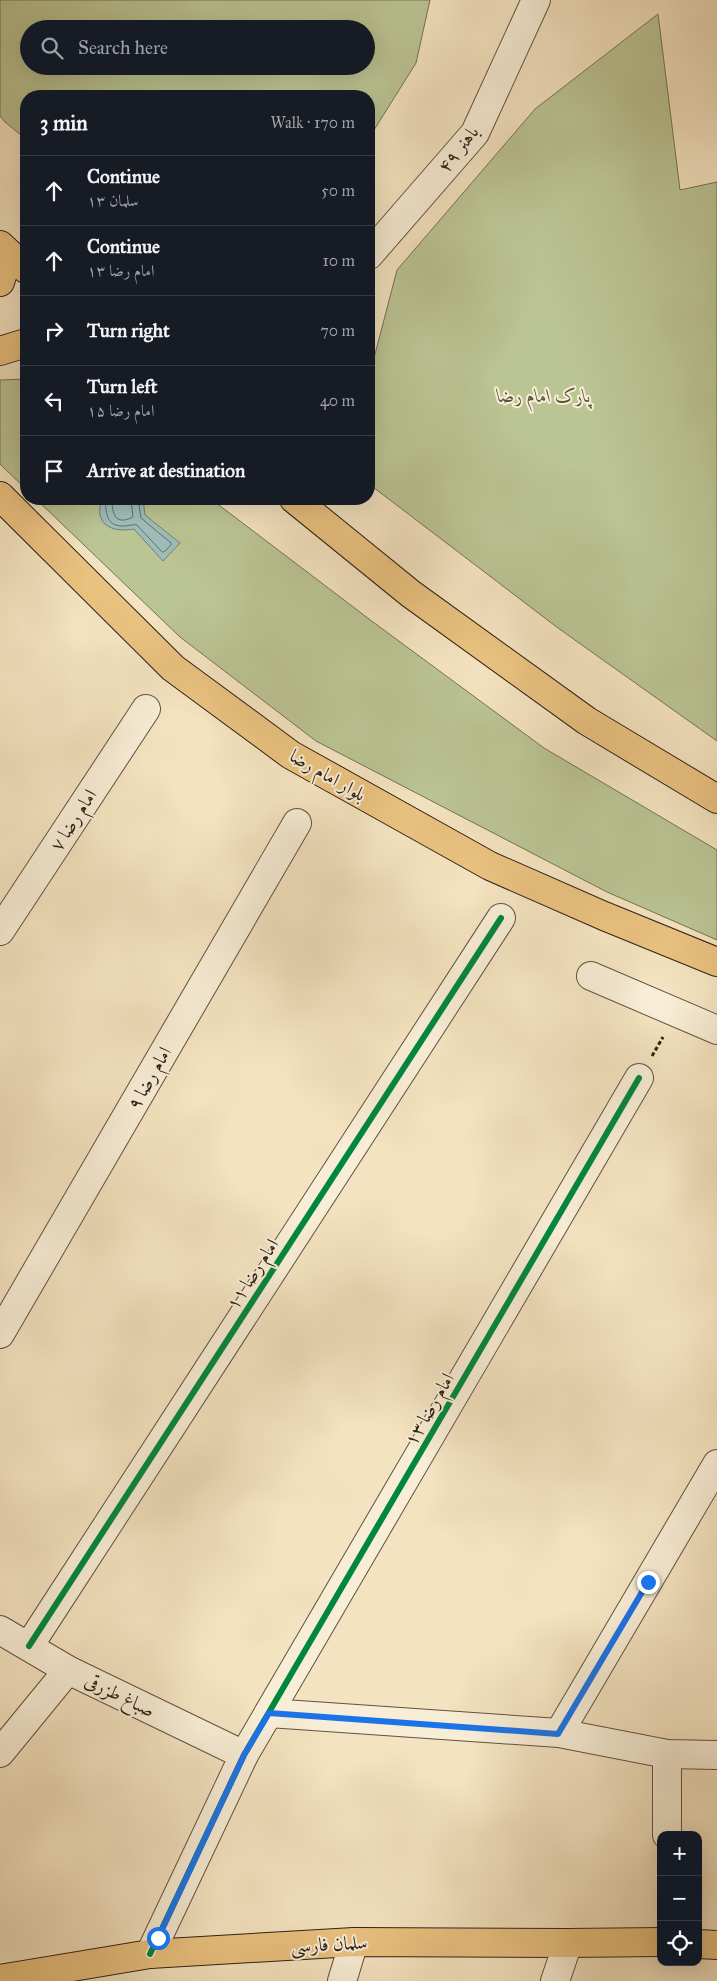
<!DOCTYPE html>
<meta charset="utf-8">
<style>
body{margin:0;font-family:"IM FELL Great Primer",Amiri,serif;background:#242831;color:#f1f3f6}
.controls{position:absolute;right:15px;bottom:15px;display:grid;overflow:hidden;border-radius:10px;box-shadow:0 5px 20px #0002}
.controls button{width:45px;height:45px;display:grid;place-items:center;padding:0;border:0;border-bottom:1px solid #363941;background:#171b24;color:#f1f3f6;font:25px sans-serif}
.stop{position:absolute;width:15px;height:15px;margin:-11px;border:4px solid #1a73e8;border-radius:50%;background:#fff}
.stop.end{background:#1a73e8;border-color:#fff;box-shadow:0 1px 5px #0008}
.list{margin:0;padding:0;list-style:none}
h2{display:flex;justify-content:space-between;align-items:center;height:65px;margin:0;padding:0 20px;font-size:21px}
h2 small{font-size:16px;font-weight:400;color:#9ea1a6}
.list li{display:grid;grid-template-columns:32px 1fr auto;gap:15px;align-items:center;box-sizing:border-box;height:70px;padding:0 20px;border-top:1px solid #363941}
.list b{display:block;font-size:19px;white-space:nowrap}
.list p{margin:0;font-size:16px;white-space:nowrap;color:#9ea1a6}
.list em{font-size:16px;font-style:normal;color:#9ea1a6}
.icon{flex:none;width:28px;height:28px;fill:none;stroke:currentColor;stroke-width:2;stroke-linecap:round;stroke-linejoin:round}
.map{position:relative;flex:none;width:717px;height:1981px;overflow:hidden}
.search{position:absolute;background:#171b24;box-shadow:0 5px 20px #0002;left:20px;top:20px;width:355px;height:55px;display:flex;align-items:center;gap:12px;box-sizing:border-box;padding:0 18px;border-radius:28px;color:#9ea1a6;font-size:19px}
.panel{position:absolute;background:#171b24;box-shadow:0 5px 20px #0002;left:20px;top:90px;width:355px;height:415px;border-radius:20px}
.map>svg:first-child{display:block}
.green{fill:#bbc493;stroke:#747254;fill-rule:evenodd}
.water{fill:#9ebdb9;stroke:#717f78}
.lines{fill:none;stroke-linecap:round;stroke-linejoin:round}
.shore{stroke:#666f68;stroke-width:1}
.minor-casing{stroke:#605240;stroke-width:30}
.major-casing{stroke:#2e2116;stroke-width:30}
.path{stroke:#2e2116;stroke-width:3;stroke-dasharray:4 2.5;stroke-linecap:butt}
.minor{stroke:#f8edd6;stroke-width:28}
.major{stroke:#eac280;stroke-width:28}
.cycleway-casing{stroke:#f8edd6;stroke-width:9}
.cycleway{stroke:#00873e;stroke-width:6}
.route{stroke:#1a73e8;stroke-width:6}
.labels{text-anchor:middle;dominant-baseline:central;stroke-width:4;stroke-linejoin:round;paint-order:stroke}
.street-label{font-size:19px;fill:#2e2116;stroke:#f8edd6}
.park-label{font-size:19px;font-style:italic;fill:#58523c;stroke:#f8edd6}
</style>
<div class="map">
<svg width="717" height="1981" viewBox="0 0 717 1981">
<rect width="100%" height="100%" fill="#f4e3c0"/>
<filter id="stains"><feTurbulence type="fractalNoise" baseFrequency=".004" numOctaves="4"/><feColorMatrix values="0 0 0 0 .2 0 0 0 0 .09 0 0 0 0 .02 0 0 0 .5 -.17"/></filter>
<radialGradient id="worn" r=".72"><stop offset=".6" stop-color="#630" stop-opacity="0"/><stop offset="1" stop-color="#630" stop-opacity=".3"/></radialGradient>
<g class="green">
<path d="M0,0H430L416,63L369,138V96H26V139L5,122L0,116ZM29,29H366V66H29Z"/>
<polygon points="658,14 680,190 717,182 717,741 558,628 369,484 369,377 397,270 535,109"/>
<polygon points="26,379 26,489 0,464 0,380"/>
<polygon points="36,499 211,499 373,622 544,748 717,850 717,940 607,892 316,741 180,637"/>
</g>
<path class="water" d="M100,499H143L145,515L180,543L163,561L134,529C122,531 104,531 100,515C99,510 101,504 100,499Z"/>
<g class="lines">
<g class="shore">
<path d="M105,499C106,512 106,527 124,526C129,526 132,524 137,525L162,552H164L171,545V543L141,518L138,499"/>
<path d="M112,499C112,514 115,526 133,517L131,499"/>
</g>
<g class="minor-casing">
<g id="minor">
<polyline points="369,255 475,133 536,0"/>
<polyline points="0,931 146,709"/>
<polyline points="591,976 717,1030"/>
<polyline points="0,1334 297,823"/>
<polyline points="0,1630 68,1670 244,1755"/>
<polyline points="29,1646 501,918"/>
<polyline points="269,1713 559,1733 667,1754 717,1755"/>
<polyline points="559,1733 717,1464"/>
<polyline points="0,1753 68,1670"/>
<polyline points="667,1754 667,1835"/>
<polyline points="150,1954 244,1755 639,1078"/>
<polyline points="342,1981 354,1942"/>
<polyline points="555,1981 568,1943"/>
</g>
</g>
<g class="major-casing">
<g id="major">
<polyline points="0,245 26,269"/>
<polyline points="0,282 9,255"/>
<polyline points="0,351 26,343"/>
<polyline points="0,496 173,668 291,755 490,866 604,916 717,962"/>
<polyline points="294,499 411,594 587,721 717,799"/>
<polyline points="698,1944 717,1945"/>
<polyline points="0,1979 150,1954 354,1942 568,1943 661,1942"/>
</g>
</g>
<polyline class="path" points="652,1056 663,1037"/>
<use href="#minor" class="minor"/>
<use href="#major" class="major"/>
<g class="cycleway-casing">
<g id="cycleway">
<polyline points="29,1646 501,918"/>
<polyline points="150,1954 244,1755 639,1078"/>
</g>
</g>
<use href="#cycleway" class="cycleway"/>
</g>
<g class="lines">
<polyline class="route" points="158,1938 244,1755 269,1713 558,1734 648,1582"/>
</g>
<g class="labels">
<g class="street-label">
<text transform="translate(458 149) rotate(-52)">باهنر ۴۹</text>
<text transform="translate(328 775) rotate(30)">بلوار امام رضا</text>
<text transform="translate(73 820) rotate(-57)">امام رضا ۷</text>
<text transform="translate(149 1078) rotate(-60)">امام رضا ۹</text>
<text transform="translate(252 1274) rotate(-57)">امام رضا ۱۱</text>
<text transform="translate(429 1409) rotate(-60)">امام رضا ۱۳</text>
<text transform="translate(120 1695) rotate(26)">صباغ طزرقی</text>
<text transform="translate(329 1944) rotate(-3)">سلمان فارسی</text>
</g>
<g class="park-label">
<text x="544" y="395">پارک امام رضا</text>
</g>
</g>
<rect width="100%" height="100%" filter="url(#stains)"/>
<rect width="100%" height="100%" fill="url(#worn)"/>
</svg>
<div class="controls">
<button>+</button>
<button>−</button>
<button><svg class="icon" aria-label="locate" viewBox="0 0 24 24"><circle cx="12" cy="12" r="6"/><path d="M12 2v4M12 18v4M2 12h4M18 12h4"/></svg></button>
</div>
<div class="stop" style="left:158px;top:1938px"></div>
<div class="stop end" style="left:648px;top:1582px"></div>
<div class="search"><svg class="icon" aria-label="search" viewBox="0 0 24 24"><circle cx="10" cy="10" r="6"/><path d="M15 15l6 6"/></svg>Search here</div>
<section class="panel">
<h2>3 min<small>Walk · 170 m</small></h2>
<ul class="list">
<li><svg class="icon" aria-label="ahead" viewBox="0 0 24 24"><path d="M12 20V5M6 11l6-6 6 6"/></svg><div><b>Continue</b><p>سلمان ۱۳</p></div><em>50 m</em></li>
<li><svg class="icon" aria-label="ahead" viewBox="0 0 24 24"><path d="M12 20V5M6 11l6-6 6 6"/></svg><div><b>Continue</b><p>امام رضا ۱۳</p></div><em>10 m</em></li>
<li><svg class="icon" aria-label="right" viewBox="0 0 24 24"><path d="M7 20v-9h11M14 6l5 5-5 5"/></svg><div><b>Turn right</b></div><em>70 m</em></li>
<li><svg class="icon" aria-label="left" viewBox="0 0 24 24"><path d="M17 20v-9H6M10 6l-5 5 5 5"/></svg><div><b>Turn left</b><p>امام رضا ۱۵</p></div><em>40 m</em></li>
<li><svg class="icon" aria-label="arrive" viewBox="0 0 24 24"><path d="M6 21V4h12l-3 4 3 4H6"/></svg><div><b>Arrive at destination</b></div></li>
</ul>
</section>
</div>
